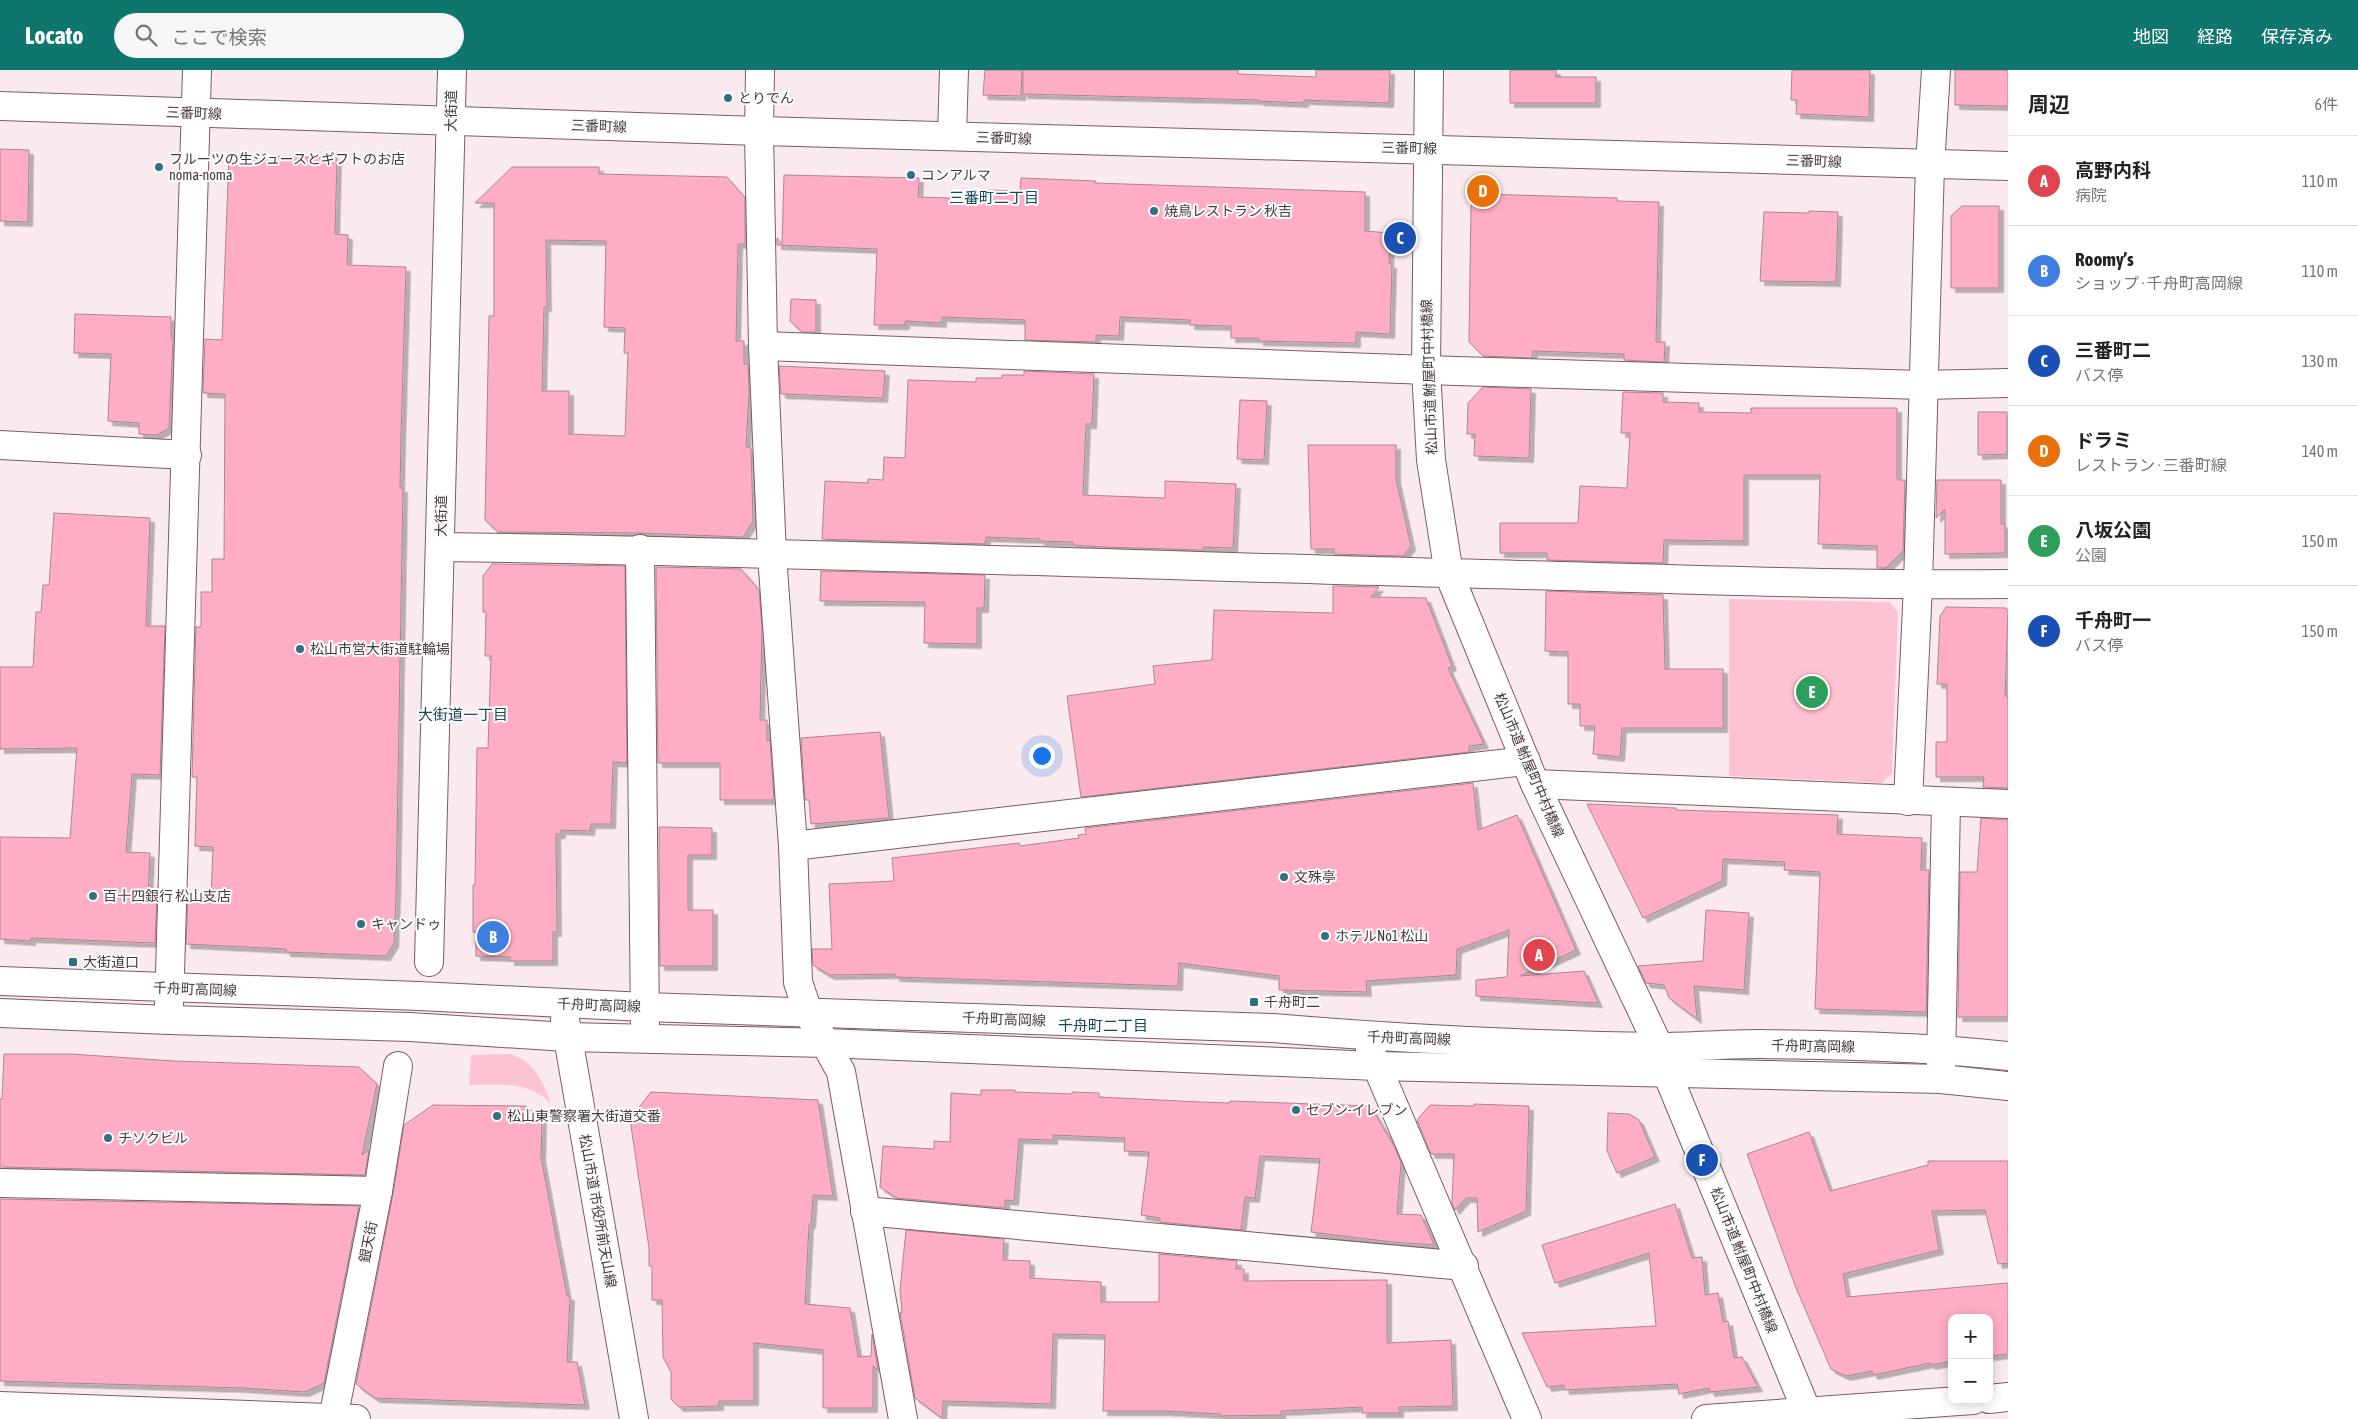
<!DOCTYPE html>
<html lang="ja">
<meta charset="utf-8">
<style>
body{margin:0;font-family:"Asap Condensed","Noto Sans JP",sans-serif;background:#f6f6f6;color:#222}
.controls{position:absolute;right:15px;bottom:15px;display:grid;overflow:hidden;border-radius:10px;box-shadow:0 2px 12px #0003}
.controls button{width:45px;height:45px;display:grid;place-items:center;padding:0;border:0;border-bottom:1px solid #e0e0e0;background:#fff;color:#222;font:25px sans-serif}
.you{position:absolute;left:1041px;top:685px;width:18px;height:18px;margin:-12px;border:4px solid #fff;border-radius:50%;background:#1a73e8;box-shadow:0 0 0 8px #1a73e833}
.badge{display:grid;place-items:center;width:32px;height:32px;border-radius:50%;background:#0f766e;color:#fff;font-size:16px;font-weight:700}
.pin{position:absolute;translate:-50% -50%;border:2px solid #fff;box-shadow:0 1px 5px #0006}
.list{margin:0;padding:0;list-style:none}
h2{display:flex;justify-content:space-between;align-items:center;height:65px;margin:0;padding:0 20px;font-size:21px}
h2 small{font-size:16px;font-weight:400;color:#767676}
.list li{display:grid;grid-template-columns:32px 1fr auto;gap:15px;align-items:center;box-sizing:border-box;height:90px;padding:0 20px;border-top:1px solid #e0e0e0}
.list b{display:block;font-size:19px;white-space:nowrap}
.list p{margin:0;font-size:16px;white-space:nowrap;color:#767676}
.list em{font-size:16px;font-style:normal;color:#767676}
.icon{flex:none;width:28px;height:28px;fill:none;stroke:currentColor;stroke-width:2;stroke-linecap:round;stroke-linejoin:round}
.map{position:relative;flex:none;width:2008px;height:1349px;overflow:hidden}
header{display:flex;align-items:center;gap:30px;box-sizing:border-box;height:70px;padding:0 25px;background:#0f766e;color:#fff}
header strong{font-size:24px}
nav{display:flex;gap:28px;margin-inline-start:auto;font-size:18px}
.search{width:350px;height:45px;background:#f6f6f6;display:flex;align-items:center;gap:12px;box-sizing:border-box;padding:0 18px;border-radius:28px;color:#767676;font-size:19px}
main{display:flex}
aside{flex:1;background:#fff}
.map>svg:first-child{display:block}
.green{fill:#fdc3d2}
.building{fill:#ffadc4;stroke:#ab8790;fill-rule:evenodd;filter:url(#shadow)}
.lines{fill:none;stroke-linecap:round;stroke-linejoin:round}
.minor-casing{stroke:#7d5b64;stroke-width:30}
.minor{stroke:#fff;stroke-width:28}
.poi-dot{fill:#306f84;stroke:#fcfcfc;stroke-width:2}
.labels{text-anchor:middle;dominant-baseline:central;stroke-width:4;stroke-linejoin:round;paint-order:stroke}
.poi-label{font-size:14px;fill:#48383c;stroke:#fcfcfc;text-anchor:start}
.street-label{font-size:14px;fill:#48383c;stroke:#fcfcfc}
.neighbourhood-label{font-size:15px;fill:#154859;stroke:#fcfcfc}
</style>
<header>
<strong>Locato</strong>
<div class="search"><svg class="icon" aria-label="search" viewBox="0 0 24 24"><circle cx="10" cy="10" r="6"/><path d="M15 15l6 6"/></svg>ここで検索</div>
<nav><a>地図</a><a>経路</a><a>保存済み</a></nav>
</header>
<main>
<div class="map">
<svg width="2008" height="1349" viewBox="0 0 2008 1349">
<defs>
<filter id="shadow"><feDropShadow dx="4.5" dy="4.5" stdDeviation="0" flood-color="#0004"/></filter>
</defs>
<rect width="100%" height="100%" fill="#faeaee"/>
<g class="green">
<polygon points="1729,529 1890,532 1898,542 1892,703 1882,713 1729,706"/>
<path d="M510,984C535,992 543,1011 551,1034C530,1010 498,1015 469,1015L471,985Z"/>
</g>
<g class="building">
<polygon points="985,0 1022,0 1021,26 983,25"/>
<polygon points="1023,0 1238,0 1238,4 1316,7 1316,0 1390,0 1389,33 1304,30 1304,33 1259,31 1259,30 1023,24"/>
<polygon points="1510,0 1556,0 1556,7 1596,7 1596,33 1510,33"/>
<polygon points="1792,0 1870,0 1869,47 1796,44 1797,30 1791,30"/>
<polygon points="1955,0 2008,0 2008,36 1955,35"/>
<polygon points="0,79 29,80 28,152 0,151"/>
<polygon points="229,85 337,88 335,164 348,165 347,195 406,197 401,366 400,418 403,418 396,826 394,873 386,886 286,882 286,879 186,874 188,827 211,828 213,777 195,776 197,707 192,707 196,557 201,557 201,522 212,522 212,489 224,489 225,324 203,323 205,269 222,270"/>
<path d="M512,97H599V104L727,107L745,128V174H738L736,271H744V294H748L749,322L746,377L751,378L753,451L743,467L640,463L498,462L485,450L489,246H494V133H475ZM546,170L606,171L604,257L625,258L624,283H628L625,366L569,364V321H542L544,237H547Z"/>
<polygon points="784,105 919,108 918,127 983,129 983,120 1020,121 1021,108 1096,111 1095,113 1365,122 1365,161 1390,163 1389,193 1392,194 1390,264 1356,262 1356,273 1259,271 1259,268 1231,268 1231,256 1190,255 1190,250 1120,247 1119,266 1096,265 1096,272 1025,270 1025,250 942,247 942,253 905,251 905,255 874,255 877,179 777,175 777,168 782,174"/>
<polygon points="1481,124 1617,128 1617,131 1659,132 1656,272 1665,272 1664,292 1624,290 1624,284 1533,281 1532,288 1483,286 1469,272 1471,136"/>
<polygon points="1962,136 1999,136 1999,218 1951,218 1951,146"/>
<polygon points="1809,141 1838,142 1836,212 1760,211 1764,142 1809,143"/>
<polygon points="791,229 816,230 816,262 802,262 790,251"/>
<polygon points="75,244 171,247 171,268 173,268 169,358 157,365 139,364 139,353 108,351 111,284 74,283"/>
<polygon points="779,296 885,301 883,328 781,324"/>
<polygon points="1024,301 1094,304 1092,354 1086,354 1083,425 1165,428 1165,411 1236,414 1233,478 1203,477 1203,480 1104,477 1073,475 1073,472 1040,471 1040,469 986,467 985,474 822,469 825,411 868,413 868,409 883,410 884,387 905,388 908,310 976,312 976,308 1002,308 1002,305 1024,305"/>
<polygon points="1483,317 1531,319 1529,388 1474,386 1475,364 1467,364 1468,333"/>
<polygon points="1623,322 1663,323 1663,332 1699,333 1699,342 1751,343 1751,338 1897,338 1897,408 1898,410 1905,410 1903,481 1886,498 1877,498 1877,476 1818,474 1820,405 1744,405 1744,471 1664,470 1663,493 1547,490 1547,483 1500,483 1500,453 1578,453 1580,416 1627,418 1630,363 1621,363"/>
<polygon points="1240,330 1267,331 1264,390 1237,389"/>
<polygon points="1978,342 2007,342 2007,384 1978,385"/>
<polygon points="1308,375 1396,375 1396,409 1411,476 1403,486 1334,484 1334,479 1311,479"/>
<polygon points="1937,410 2001,410 2001,454 2005,454 2005,483 1945,484 1945,439 1936,448"/>
<polygon points="54,443 150,448 146,556 165,556 160,705 132,704 126,782 150,783 148,825 157,826 155,873 31,868 31,871 0,869 0,767 70,768 77,678 0,679 0,597 33,597 36,542 41,542 43,515 49,515"/>
<polygon points="492,494 625,496 627,693 613,692 611,754 591,754 590,761 561,760 561,764 556,764 557,862 553,862 553,891 510,891 510,887 476,886 476,862 473,862 473,815 475,815 477,678 488,678 491,586 485,586 486,542 483,542 483,506"/>
<polygon points="656,497 741,499 759,520 762,558 760,650 767,650 767,671 770,670 774,730 720,730 720,693 658,693"/>
<polygon points="821,501 985,505 984,538 977,538 977,574 924,573 925,532 820,531"/>
<polygon points="1333,516 1379,517 1371,527 1426,528 1452,596 1448,598 1484,674 1469,676 1469,682 1081,727 1067,626 1155,614 1153,596 1212,590 1214,540 1333,543"/>
<polygon points="1546,521 1663,525 1665,599 1723,599 1723,658 1622,658 1620,687 1593,684 1595,656 1580,656 1580,634 1568,634 1568,582 1545,581"/>
<polygon points="1946,537 2006,538 2008,540 2005,626 2008,626 2008,718 1983,717 1984,707 1936,707 1936,672 1947,672 1947,614 1937,614 1940,546"/>
<polygon points="880,662 889,748 811,754 809,730 805,730 801,668"/>
<polygon points="1473,713 1478,760 1517,745 1576,880 1520,906 1584,901 1598,933 1476,926 1476,910 1507,907 1509,860 1457,879 1456,905 1366,911 1367,922 1279,920 1279,906 1179,893 1178,916 895,907 895,904 830,905 813,895 812,879 832,879 829,814 894,811 892,788 1019,773 1020,776 1079,768 1078,765 1086,764 1085,758"/>
<polygon points="1587,734 1676,738 1676,740 1838,745 1837,764 1922,768 1921,800 1929,800 1926,942 1815,939 1820,802 1784,800 1785,792 1723,789 1722,811 1643,848"/>
<polygon points="1981,748 2008,750 2008,947 1958,947 1960,802 1977,802"/>
<polygon points="659,757 712,758 712,785 688,785 688,840 713,840 713,896 660,896"/>
<polygon points="1706,840 1749,843 1744,920 1694,916 1697,949 1669,928 1664,915 1646,913 1638,896 1703,891"/>
<polygon points="4,984 71,984 174,991 359,997 377,1014 362,1085 369,1080 365,1105 0,1097 0,1029 2,1029"/>
<polygon points="981,1020 1015,1020 1015,1022 1072,1024 1072,1022 1099,1023 1099,1027 1200,1032 1230,1033 1230,1031 1370,1036 1394,1076 1401,1092 1397,1144 1421,1145 1434,1175 1392,1172 1311,1162 1320,1089 1260,1086 1255,1128 1245,1127 1241,1160 1160,1152 1160,1148 1141,1145 1149,1082 1124,1081 1125,1068 1053,1065 1053,1070 1019,1069 1014,1131 1005,1130 1005,1138 897,1128 880,1117 883,1076 934,1079 934,1071 950,1072 951,1023 981,1025"/>
<polygon points="651,1022 818,1030 833,1126 813,1125 811,1154 809,1154 805,1234 850,1238 858,1287 871,1286 872,1264 878,1300 873,1296 873,1338 823,1338 823,1280 754,1273 754,1331 719,1331 719,1336 679,1337 671,1329 671,1302 663,1287 662,1230 652,1230 652,1196 649,1196 649,1178 630,1049"/>
<polygon points="1474,1034 1529,1036 1526,1141 1478,1162 1477,1128 1466,1128 1455,1140 1452,1134 1454,1084 1431,1084 1417,1050 1430,1035 1474,1036"/>
<polygon points="433,1035 525,1036 542,1048 541,1087 567,1226 570,1226 567,1292 577,1292 585,1335 375,1328 356,1314 393,1124 404,1055"/>
<polygon points="1608,1043 1629,1044 1639,1050 1655,1087 1617,1103 1607,1081"/>
<polygon points="1809,1062 1830,1121 1928,1095 1928,1091 2008,1091 2008,1193 1998,1194 1985,1140 1932,1141 1939,1180 1843,1204 1847,1227 2008,1213 2008,1284 1989,1286 1989,1248 1952,1248 1952,1291 1931,1295 1930,1293 1873,1305 1872,1301 1846,1306 1831,1299 1796,1218 1747,1084"/>
<polygon points="0,1129 359,1136 324,1313 305,1322 242,1318 0,1311"/>
<polygon points="1675,1134 1692,1188 1702,1187 1705,1225 1718,1223 1723,1252 1728,1251 1734,1288 1742,1287 1758,1317 1710,1322 1709,1318 1679,1324 1677,1314 1565,1320 1564,1315 1547,1317 1522,1263 1656,1256 1649,1183 1555,1213 1542,1175"/>
<polygon points="906,1160 1004,1169 1003,1190 1030,1191 1030,1208 1101,1212 1101,1232 1159,1232 1159,1184 1237,1191 1236,1199 1244,1199 1244,1211 1387,1210 1387,1273 1451,1270 1453,1336 1399,1337 1399,1343 1362,1343 1362,1337 1281,1341 1281,1345 1220,1346 1220,1344 1165,1341 1103,1341 1105,1265 1053,1264 1051,1334 943,1331 942,1348 915,1328 900,1242 902,1243 900,1220"/>
</g>
<g class="lines">
<g class="minor-casing">
<g id="minor">
<polyline points="760,0 759,61 763,276 772,485 793,776 798,912 808,942 841,1002 903,1349"/>
<polyline points="1429,0 1426,300 1431,390 1449,504 1535,714 1659,977 1666,1001 1810,1349"/>
<polyline points="0,36 759,61 2008,96"/>
<polyline points="952,66 954,0"/>
<polyline points="763,276 1456,301 1923,315 2008,313"/>
<polyline points="0,375 187,385"/>
<path d="M441,477C800,482 1160,496 1520,505C1682,509 1845,516 2008,514"/>
<polyline points="640,479 645,955"/>
<polyline points="1535,714 2008,734"/>
<polyline points="1908,731 1918,515 1930,95 1936,0"/>
<polyline points="793,776 1526,691"/>
<polyline points="429,892 452,0"/>
<path d="M0,911L419,926L645,937L1273,958C1401,969 1530,975 1658,977C1692,977 1725,974 1759,974C1842,975 1925,977 2008,986"/>
<polyline points="169,936 197,0"/>
<polyline points="0,943 169,950 410,957 567,967 826,973 1377,996 1941,1009 2008,1016"/>
<polyline points="565,950 634,1349"/>
<polyline points="1370,980 1527,1349"/>
<polyline points="1941,996 1946,732"/>
<polyline points="0,1113 378,1121"/>
<polyline points="865,1141 1464,1196"/>
<polyline points="1989,1329 2008,1327"/>
<polyline points="0,1336 356,1349"/>
<polyline points="333,1349 378,1121 398,996"/>
<polyline points="1706,1349 1973,1330"/>
</g>
</g>
<use href="#minor" class="minor"/>
</g>
<g class="poi-dot">
<circle cx="728" cy="28" r="5"/>
<circle cx="159" cy="97" r="5"/>
<circle cx="911" cy="105" r="5"/>
<circle cx="1154" cy="141" r="5"/>
<circle cx="300" cy="579" r="5"/>
<circle cx="1284" cy="807" r="5"/>
<circle cx="93" cy="826" r="5"/>
<circle cx="361" cy="854" r="5"/>
<circle cx="1325" cy="866" r="5"/>
<rect x="68" y="887" width="10" height="10" rx="2.5"/>
<rect x="1249" y="927" width="10" height="10" rx="2.5"/>
<circle cx="1296" cy="1040" r="5"/>
<circle cx="497" cy="1046" r="5"/>
<circle cx="108" cy="1068" r="5"/>
</g>
<g class="labels">
<g class="poi-label">
<text x="738" y="28">とりでん</text>
<text x="169" y="89">フルーツの生ジュースとギフトのお店<tspan x="169" dy="16">noma-noma</tspan></text>
<text x="921" y="105">コンアルマ</text>
<text x="1164" y="141">焼鳥レストラン 秋吉</text>
<text x="310" y="579">松山市営大街道駐輪場</text>
<text x="1294" y="807">文殊亭</text>
<text x="103" y="826">百十四銀行 松山支店</text>
<text x="371" y="854">キャンドゥ</text>
<text x="1335" y="866">ホテルNo1 松山</text>
<text x="83" y="892">大街道口</text>
<text x="1264" y="932">千舟町二</text>
<text x="1306" y="1040">セブン-イレブン</text>
<text x="507" y="1046">松山東警察署大街道交番</text>
<text x="118" y="1068">チソクビル</text>
</g>
<g class="street-label">
<text transform="translate(451 41) rotate(-89)">大街道</text>
<text transform="translate(194 43) rotate(2)">三番町線</text>
<text transform="translate(599 56) rotate(2)">三番町線</text>
<text transform="translate(1004 68) rotate(2)">三番町線</text>
<text transform="translate(1409 78) rotate(1)">三番町線</text>
<text transform="translate(1814 91) rotate(2)">三番町線</text>
<text transform="translate(1429 307) rotate(-92)">松山市道 鮒屋町中村橋線</text>
<text transform="translate(441 446) rotate(-89)">大街道</text>
<text transform="translate(1529 695) rotate(67)">松山市道 鮒屋町中村橋線</text>
<text transform="translate(195 919) rotate(2)">千舟町高岡線</text>
<text transform="translate(599 935) rotate(2)">千舟町高岡線</text>
<text transform="translate(1004 949) rotate(2)">千舟町高岡線</text>
<text transform="translate(1409 968) rotate(2)">千舟町高岡線</text>
<text transform="translate(1813 976) rotate(1)">千舟町高岡線</text>
<text transform="translate(598 1141) rotate(80)">松山市道 市役所前天山線</text>
<text transform="translate(368 1172) rotate(-79)">銀天街</text>
<text transform="translate(1744 1190) rotate(68)">松山市道 鮒屋町中村橋線</text>
</g>
<g class="neighbourhood-label">
<text x="994" y="127">三番町二丁目</text>
<text x="463" y="644">大街道一丁目</text>
<text x="1103" y="955">千舟町二丁目</text>
</g>
</g>
</svg>
<div class="controls">
<button>+</button>
<button>−</button>
</div>
<div class="you"></div>
<div class="pin badge" style="left:1539px;top:885px;background:#e0444e">A</div>
<div class="pin badge" style="left:493px;top:867px;background:#3f7fe0">B</div>
<div class="pin badge" style="left:1400px;top:168px;background:#1a4fb4">C</div>
<div class="pin badge" style="left:1483px;top:121px;background:#e8710a">D</div>
<div class="pin badge" style="left:1812px;top:622px;background:#2e9e5b">E</div>
<div class="pin badge" style="left:1702px;top:1090px;background:#1a4fb4">F</div>
</div>
<aside>
<h2>周辺<small>6件</small></h2>
<ul class="list">
<li><span class="badge" style="background:#e0444e">A</span><div><b>高野内科</b><p>病院</p></div><em>110 m</em></li>
<li><span class="badge" style="background:#3f7fe0">B</span><div><b>Roomy’s</b><p>ショップ · 千舟町高岡線</p></div><em>110 m</em></li>
<li><span class="badge" style="background:#1a4fb4">C</span><div><b>三番町二</b><p>バス停</p></div><em>130 m</em></li>
<li><span class="badge" style="background:#e8710a">D</span><div><b>ドラミ</b><p>レストラン · 三番町線</p></div><em>140 m</em></li>
<li><span class="badge" style="background:#2e9e5b">E</span><div><b>八坂公園</b><p>公園</p></div><em>150 m</em></li>
<li><span class="badge" style="background:#1a4fb4">F</span><div><b>千舟町一</b><p>バス停</p></div><em>150 m</em></li>
</ul>
</aside>
</main>
